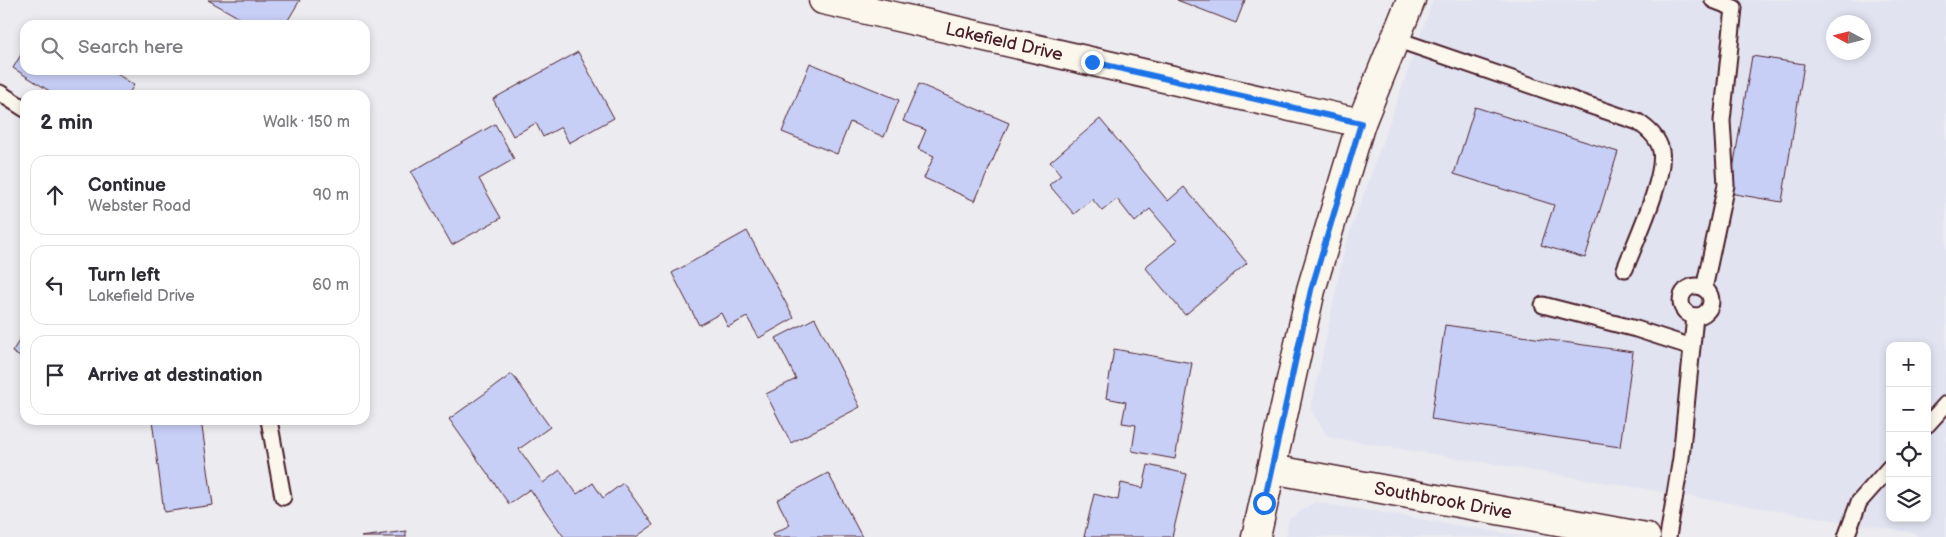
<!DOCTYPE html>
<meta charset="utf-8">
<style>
body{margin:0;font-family:"Balsamiq Sans",sans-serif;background:#f2f2f3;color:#2b2b33}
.controls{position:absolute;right:15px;bottom:15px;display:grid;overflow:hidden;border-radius:10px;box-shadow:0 2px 8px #0003}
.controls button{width:45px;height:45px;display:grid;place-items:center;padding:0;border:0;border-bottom:1px solid #e1e1e2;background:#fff;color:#2b2b33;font:25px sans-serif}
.compass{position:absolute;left:1826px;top:15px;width:45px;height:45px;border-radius:50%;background:#fff;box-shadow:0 2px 8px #0003;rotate:277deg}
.stop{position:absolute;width:15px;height:15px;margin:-11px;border:4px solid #1a73e8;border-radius:50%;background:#fff}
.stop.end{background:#1a73e8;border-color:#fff;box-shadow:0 1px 5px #0008}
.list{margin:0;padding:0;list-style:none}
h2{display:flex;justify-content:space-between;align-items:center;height:65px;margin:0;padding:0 20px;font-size:21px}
h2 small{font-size:16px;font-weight:400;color:#7c7c81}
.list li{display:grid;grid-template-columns:32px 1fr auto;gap:15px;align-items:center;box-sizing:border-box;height:80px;margin:0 10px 10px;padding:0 10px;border:1px solid #e1e1e2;border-radius:15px}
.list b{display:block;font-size:19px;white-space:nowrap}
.list p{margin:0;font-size:16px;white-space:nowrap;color:#7c7c81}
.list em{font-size:16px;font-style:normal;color:#7c7c81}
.icon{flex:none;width:28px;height:28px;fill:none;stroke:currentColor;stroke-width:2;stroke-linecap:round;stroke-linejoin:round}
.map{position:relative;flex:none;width:1946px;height:537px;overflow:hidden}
.search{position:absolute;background:#fff;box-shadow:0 2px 8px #0003;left:20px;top:20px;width:350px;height:55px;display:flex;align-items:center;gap:12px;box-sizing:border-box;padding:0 18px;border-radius:15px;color:#7c7c81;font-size:19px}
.panel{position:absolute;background:#fff;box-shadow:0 2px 8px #0003;left:20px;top:90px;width:350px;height:335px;border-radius:15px}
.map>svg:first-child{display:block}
.built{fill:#e1e3f1;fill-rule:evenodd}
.building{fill:#c8cff7;stroke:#4a1f2b}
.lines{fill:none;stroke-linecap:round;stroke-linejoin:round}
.service-casing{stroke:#4a1f2b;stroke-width:19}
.minor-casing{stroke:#4a1f2b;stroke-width:31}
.tertiary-casing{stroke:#4a1f2b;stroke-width:31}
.service{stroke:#fbf7ec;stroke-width:15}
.minor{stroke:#fbf7ec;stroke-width:28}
.tertiary{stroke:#fbf7ec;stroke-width:28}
.route{stroke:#1a73e8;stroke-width:6}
.labels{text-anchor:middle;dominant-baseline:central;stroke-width:4;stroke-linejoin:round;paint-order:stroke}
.street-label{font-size:18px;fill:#4a1f2b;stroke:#fbf7ec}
</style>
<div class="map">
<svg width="1946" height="537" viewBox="0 0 1946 537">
<rect width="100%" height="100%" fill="#ecebef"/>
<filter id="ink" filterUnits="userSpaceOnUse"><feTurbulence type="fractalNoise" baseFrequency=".02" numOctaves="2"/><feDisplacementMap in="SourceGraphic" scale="10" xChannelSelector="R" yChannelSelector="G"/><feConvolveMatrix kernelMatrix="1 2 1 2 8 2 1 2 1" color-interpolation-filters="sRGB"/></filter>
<g filter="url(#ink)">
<g class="built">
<path d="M1433,0H1946V537H1919L1913,533L1328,437L1311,410L1345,247ZM1834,22H1864V52H1834ZM1890,346H1927V518H1890Z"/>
<polygon points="1315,502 1529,537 1286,537 1289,519"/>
</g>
<g class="building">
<polygon points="208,0 300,0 285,25 252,25"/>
<polygon points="1177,0 1245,0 1236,23"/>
<polygon points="25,48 25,70 111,70 134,85 128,95 56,95 13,68"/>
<polygon points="578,52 614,118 569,143 561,127 543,137 536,123 513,136 493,99"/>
<polygon points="1752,56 1804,64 1782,202 1729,193"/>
<polygon points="810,63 899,100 884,137 850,122 837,154 782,132"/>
<polygon points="919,84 1009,123 975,201 924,178 934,156 918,149 926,130 903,121"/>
<polygon points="1475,107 1618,152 1585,258 1541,245 1554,205 1454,174"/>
<polygon points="1100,119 1168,201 1184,187 1247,263 1185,315 1145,267 1177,241 1150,209 1135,222 1117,199 1102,211 1092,199 1074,214 1049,185 1061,175 1050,162"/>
<polygon points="495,124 514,159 479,179 501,218 452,245 411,172"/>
<polygon points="747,231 794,318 759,338 747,317 728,327 721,313 699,325 672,273"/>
<polygon points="815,318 860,407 791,443 766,394 796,379 776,338"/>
<polygon points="1445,325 1633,352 1620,447 1431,419"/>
<polygon points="25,331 25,360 12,352"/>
<polygon points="1114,349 1192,363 1175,459 1132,451 1136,425 1122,423 1126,402 1106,398"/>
<polygon points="512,374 550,427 519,449 543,483 560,470 577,494 593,483 603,498 623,483 653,525 636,537 564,537 530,489 509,504 449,419"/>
<polygon points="152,420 201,420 213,505 164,512"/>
<polygon points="1148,465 1187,474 1172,537 1084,537 1094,494 1118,500 1121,483 1143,488"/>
<polygon points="828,473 862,537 773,537 772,534 790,525 777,500"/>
<polygon points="406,531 406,537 361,537"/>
</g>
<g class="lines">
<g class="service-casing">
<g id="service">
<path d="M1395,39L1638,122C1648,129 1659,138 1661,151C1666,177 1635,242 1625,269"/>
<polyline points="0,93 25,109"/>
<circle cx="1696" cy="301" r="15"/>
<polyline points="1704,289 1726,185 1722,121 1734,8 1713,0"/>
<polyline points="1543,305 1636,329 1692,347"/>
<polyline points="269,420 283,497"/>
<polyline points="1927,425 1946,404"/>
<polyline points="1668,537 1681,458 1695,316"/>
<polyline points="1846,537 1859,502 1890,467"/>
</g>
</g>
<g class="minor-casing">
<g id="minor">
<path id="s1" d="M823,0L1361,123"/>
<path id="s2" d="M1271,469L1646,537"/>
</g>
</g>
<g class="tertiary-casing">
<polyline id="tertiary" points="1256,537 1311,290 1361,123 1411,0"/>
</g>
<use href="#service" class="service"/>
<use href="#minor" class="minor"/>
<use href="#tertiary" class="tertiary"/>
</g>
</g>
<g class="lines" filter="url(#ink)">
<polyline class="route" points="1092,62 1361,123 1311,290 1264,503"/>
</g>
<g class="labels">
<g class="street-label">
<text stroke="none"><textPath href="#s1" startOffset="186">Lakefield Drive</textPath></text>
<text stroke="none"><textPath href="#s2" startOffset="175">Southbrook Drive</textPath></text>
</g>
</g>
</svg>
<div class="controls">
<button>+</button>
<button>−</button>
<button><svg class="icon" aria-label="locate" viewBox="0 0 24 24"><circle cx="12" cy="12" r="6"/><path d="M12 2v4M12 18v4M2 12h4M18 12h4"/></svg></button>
<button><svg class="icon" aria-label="layers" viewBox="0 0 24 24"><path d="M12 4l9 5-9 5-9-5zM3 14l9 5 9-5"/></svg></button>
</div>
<svg class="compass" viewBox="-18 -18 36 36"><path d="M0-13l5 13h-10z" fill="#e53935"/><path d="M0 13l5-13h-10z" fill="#7c7c81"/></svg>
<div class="stop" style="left:1264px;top:503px"></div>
<div class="stop end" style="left:1092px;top:62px"></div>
<div class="search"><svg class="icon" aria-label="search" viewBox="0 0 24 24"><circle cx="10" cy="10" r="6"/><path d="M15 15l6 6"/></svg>Search here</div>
<section class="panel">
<h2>2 min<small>Walk · 150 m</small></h2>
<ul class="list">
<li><svg class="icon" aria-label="ahead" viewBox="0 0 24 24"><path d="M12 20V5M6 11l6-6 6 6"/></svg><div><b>Continue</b><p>Webster Road</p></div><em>90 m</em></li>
<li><svg class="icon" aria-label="left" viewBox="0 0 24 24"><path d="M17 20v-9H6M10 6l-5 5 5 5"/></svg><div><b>Turn left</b><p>Lakefield Drive</p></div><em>60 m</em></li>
<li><svg class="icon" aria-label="arrive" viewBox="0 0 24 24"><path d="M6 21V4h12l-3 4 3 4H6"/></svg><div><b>Arrive at destination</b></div></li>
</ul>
</section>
</div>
